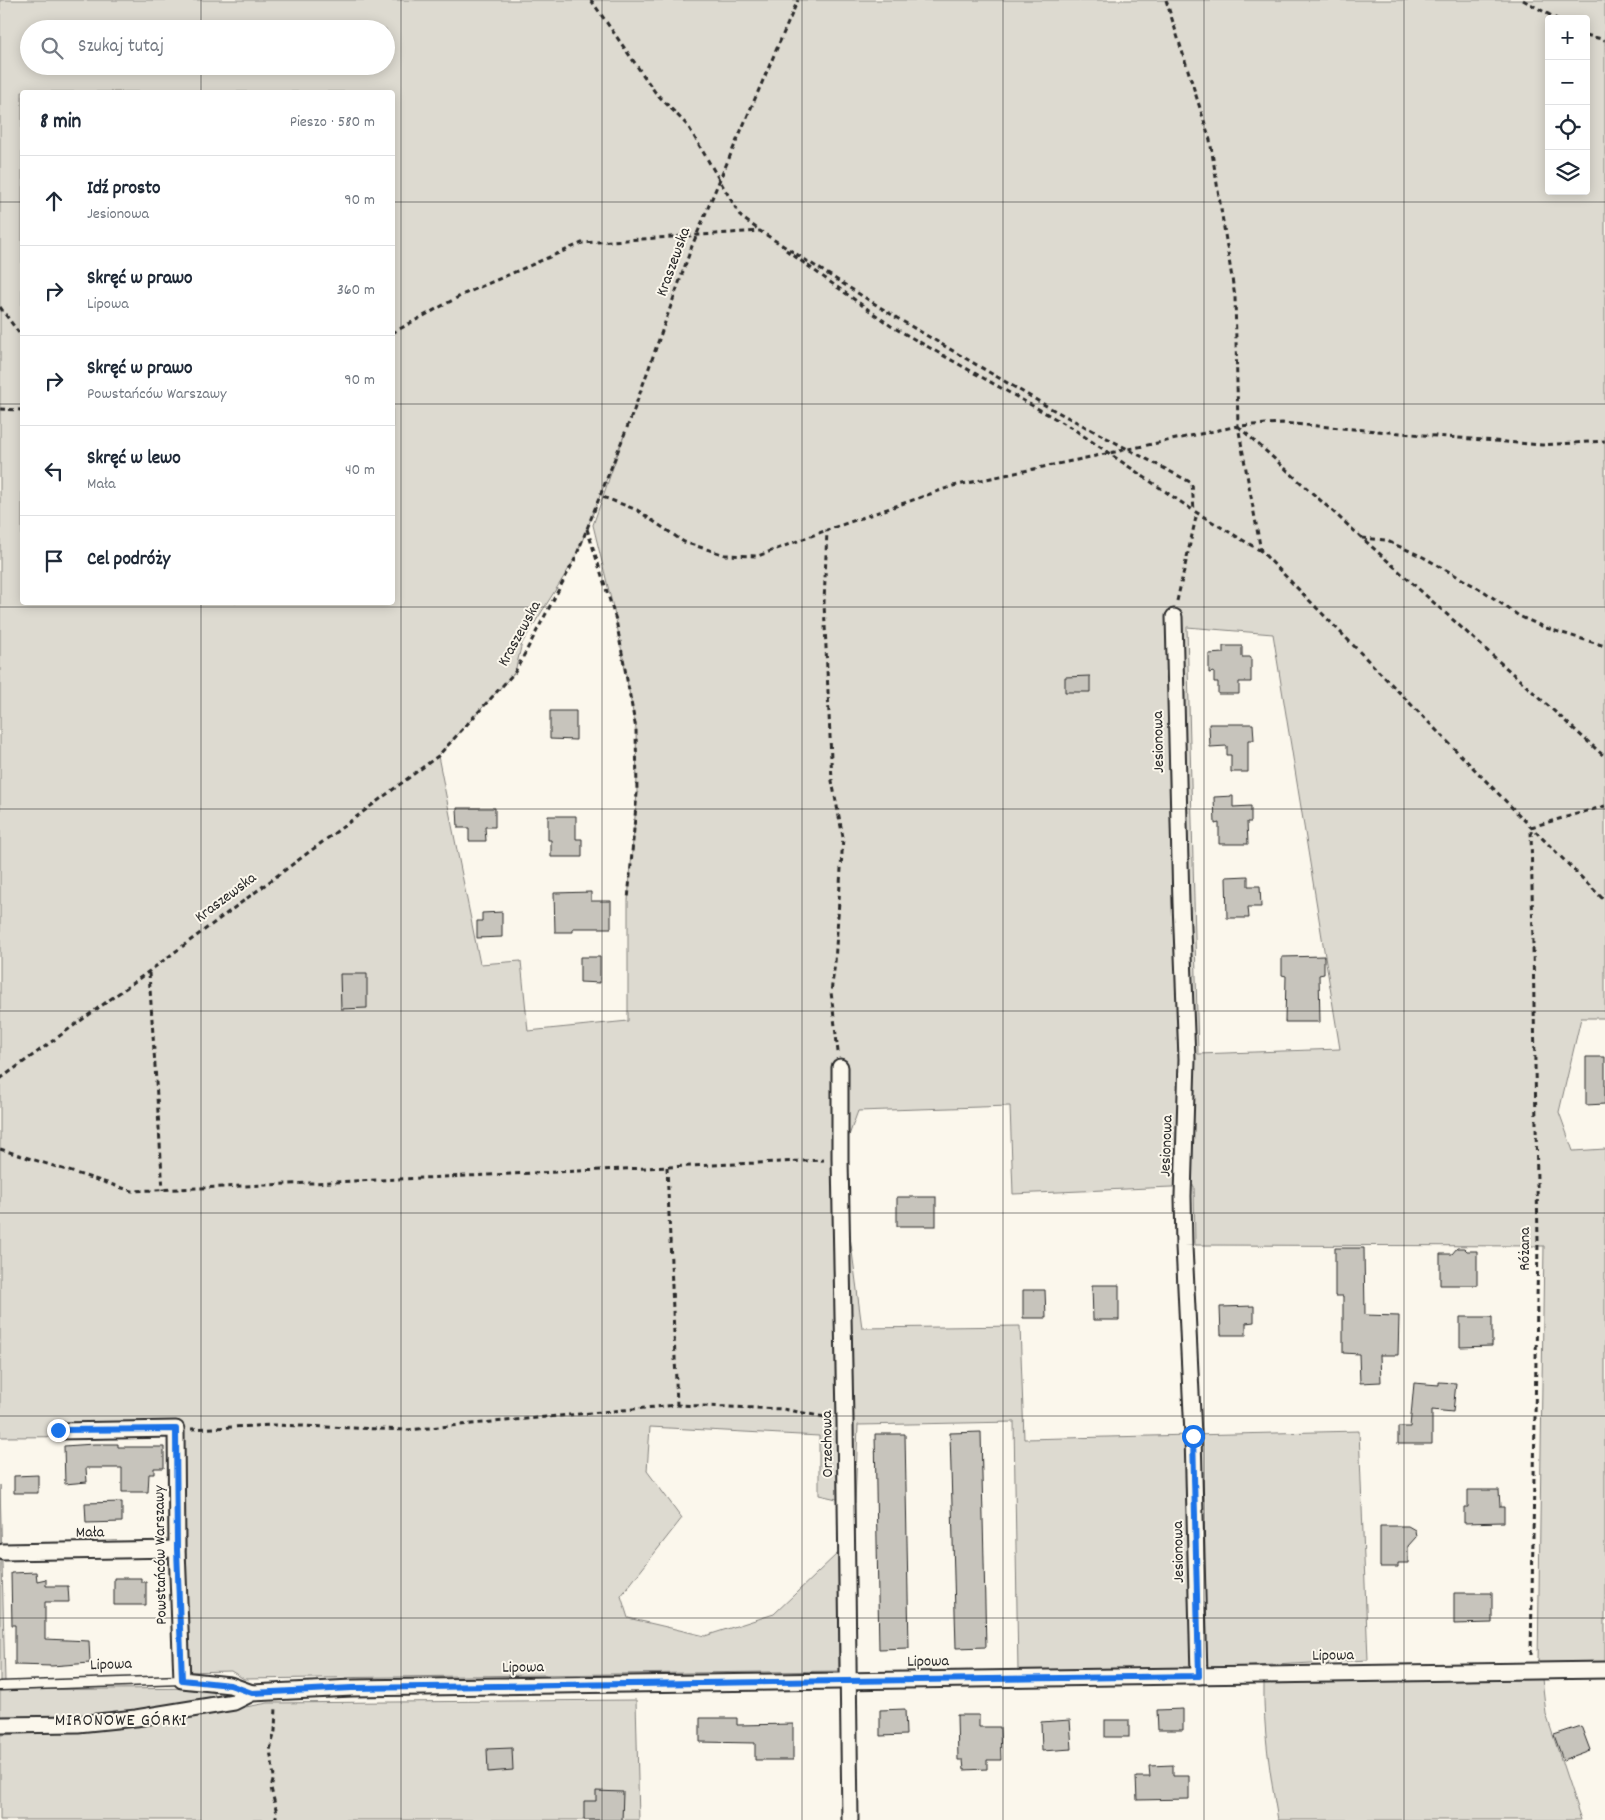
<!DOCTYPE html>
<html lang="pl">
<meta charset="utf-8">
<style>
body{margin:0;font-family:Dekko,sans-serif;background:#f2f2f3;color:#1f2937}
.controls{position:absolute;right:15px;top:15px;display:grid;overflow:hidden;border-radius:5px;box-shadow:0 2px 12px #0003}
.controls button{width:45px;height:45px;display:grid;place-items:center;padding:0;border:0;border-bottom:1px solid #e0e1e3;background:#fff;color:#1f2937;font:25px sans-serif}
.stop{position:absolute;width:15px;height:15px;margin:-11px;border:4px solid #1a73e8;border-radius:50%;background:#fff}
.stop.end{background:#1a73e8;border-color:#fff;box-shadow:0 1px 5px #0008}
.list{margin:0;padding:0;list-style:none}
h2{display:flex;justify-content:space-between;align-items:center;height:65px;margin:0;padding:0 20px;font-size:21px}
h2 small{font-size:16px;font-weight:400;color:#747a83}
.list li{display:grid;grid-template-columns:32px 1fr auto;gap:15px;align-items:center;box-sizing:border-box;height:90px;padding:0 20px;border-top:1px solid #e0e1e3}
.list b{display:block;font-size:19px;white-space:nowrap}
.list p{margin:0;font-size:16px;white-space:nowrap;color:#747a83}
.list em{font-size:16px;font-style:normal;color:#747a83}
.icon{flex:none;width:28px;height:28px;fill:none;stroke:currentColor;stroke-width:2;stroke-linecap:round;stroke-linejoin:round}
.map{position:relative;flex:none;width:1605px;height:1820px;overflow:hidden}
.search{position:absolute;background:#fff;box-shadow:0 2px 12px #0003;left:20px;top:20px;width:375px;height:55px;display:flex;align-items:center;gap:12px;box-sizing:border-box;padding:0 18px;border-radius:28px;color:#747a83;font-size:19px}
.panel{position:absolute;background:#fff;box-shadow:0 2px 12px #0003;left:20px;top:90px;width:375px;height:515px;border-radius:5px}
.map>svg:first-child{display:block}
.green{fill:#dddad0;stroke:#84827e;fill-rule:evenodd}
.building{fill:#c7c4bc;stroke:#2b2b2b}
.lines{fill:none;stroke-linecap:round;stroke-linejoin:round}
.service-casing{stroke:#2b2b2b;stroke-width:11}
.minor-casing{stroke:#2b2b2b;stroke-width:19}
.path{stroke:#2b2b2b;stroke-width:3;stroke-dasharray:5 4;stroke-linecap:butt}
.service{stroke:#fbf7ec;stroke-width:8}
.minor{stroke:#fbf7ec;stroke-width:15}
.route{stroke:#1a73e8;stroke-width:6}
.grid{fill:none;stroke:#2b2b2b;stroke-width:1;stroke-opacity:0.55}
.labels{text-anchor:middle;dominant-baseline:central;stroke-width:4;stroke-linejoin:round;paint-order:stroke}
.street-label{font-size:16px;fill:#2b2b2b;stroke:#fbf7ec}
.neighbourhood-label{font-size:18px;letter-spacing:1px;fill:#2b2b2b;stroke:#fbf7ec}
</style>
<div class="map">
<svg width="1605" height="1820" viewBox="0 0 1605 1820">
<rect width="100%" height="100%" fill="#fbf7ec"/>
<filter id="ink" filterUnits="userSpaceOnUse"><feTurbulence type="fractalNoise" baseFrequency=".02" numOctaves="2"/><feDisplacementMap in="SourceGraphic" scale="10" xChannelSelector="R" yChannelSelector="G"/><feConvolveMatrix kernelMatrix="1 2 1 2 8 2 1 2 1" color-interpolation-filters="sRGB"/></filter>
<g filter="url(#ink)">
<g class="green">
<path d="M0,0H1605V1018H1581L1559,1112L1573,1151L1605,1149V1663H1538L1544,1246L1195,1245L1194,1186L1013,1194L1010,1106L858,1111L840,1160L862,1328L1020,1326L1024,1439L1359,1431L1368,1660L1199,1669L1018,1672L1014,1422L858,1425L855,1503L819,1495V1436L650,1427L647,1471L682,1518L621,1596L628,1618L705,1636L774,1614L838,1553L839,1671L244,1679L231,1671L188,1672L184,1436L0,1437ZM1549,19H1586V191H1549ZM29,29H386V66H29ZM22,92H392V602H22ZM625,433L593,525L616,620L636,729L637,793L628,900V1021L528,1031L521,961L480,964L438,756L515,672L522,643L575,559ZM1187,627L1273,634L1340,1049L1198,1054Z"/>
<polygon points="0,1485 5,1682 1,1690 212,1688 216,1698 150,1710 68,1716 0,1719"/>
<path d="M1542,1679L1546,1714L1581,1820H1278C1270,1774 1263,1730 1264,1683Z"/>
<polygon points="636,1700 639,1820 0,1820 0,1735 83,1731 150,1724 268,1703"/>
</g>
<g class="building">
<polygon points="1223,646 1242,646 1242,657 1251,657 1251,682 1239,682 1239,694 1218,694 1218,682 1214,682 1214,672 1209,673 1209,654 1223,653"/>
<polygon points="1090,676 1090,692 1065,692 1065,677"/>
<polygon points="550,711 576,711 576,740 550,739"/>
<polygon points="1209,724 1253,724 1254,740 1248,740 1248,772 1231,772 1231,755 1227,755 1227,746 1210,747"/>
<polygon points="1233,796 1233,807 1251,806 1251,822 1247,822 1248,844 1219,844 1219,823 1215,824 1214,797"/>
<polygon points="457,808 495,808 495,827 485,827 486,841 469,841 469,828 458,828"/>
<polygon points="548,816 576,816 576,839 582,839 582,857 551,857 551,840 548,840"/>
<polygon points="1248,876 1248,886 1260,886 1261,907 1248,907 1249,918 1227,918 1226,877"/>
<polygon points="591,892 591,901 611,901 611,928 573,928 573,932 555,932 554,893"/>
<polygon points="502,912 502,937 477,938 477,921 482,921 482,913"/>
<polygon points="1324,956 1324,974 1319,975 1320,1022 1285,1022 1286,976 1282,975 1282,957"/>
<polygon points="580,957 600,957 600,983 580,982"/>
<polygon points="340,974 367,974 367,1008 341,1009"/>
<polygon points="1586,1057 1605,1057 1605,1104 1586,1105"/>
<rect x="897" y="1197" width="39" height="29"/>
<polygon points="1335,1248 1364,1248 1365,1315 1399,1316 1398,1355 1380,1355 1381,1382 1360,1383 1359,1354 1343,1353 1343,1296 1335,1296"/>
<polygon points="1457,1248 1464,1248 1467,1251 1477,1251 1477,1285 1440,1285 1440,1254 1452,1254"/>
<polygon points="1092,1285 1119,1285 1119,1320 1093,1320"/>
<polygon points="1023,1290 1045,1290 1046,1318 1023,1318"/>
<polygon points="1254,1306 1254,1322 1246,1323 1246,1335 1221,1335 1220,1307"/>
<polygon points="1460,1317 1492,1317 1492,1346 1460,1347"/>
<polygon points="1439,1382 1456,1383 1453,1412 1432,1410 1432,1444 1398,1444 1398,1427 1410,1427 1414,1383 1439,1385"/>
<polygon points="981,1432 986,1647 956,1648 950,1433"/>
<polygon points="875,1434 905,1434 909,1648 879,1649"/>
<polygon points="94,1444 118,1444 118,1447 164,1447 164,1468 154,1468 154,1474 149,1474 148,1492 122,1492 122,1468 86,1468 87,1482 65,1484 64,1446"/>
<polygon points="38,1475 38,1493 14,1493 14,1476"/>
<polygon points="1468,1490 1499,1490 1500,1507 1504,1507 1504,1522 1464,1523 1464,1507 1468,1507"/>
<polygon points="122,1502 122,1522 86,1523 85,1503"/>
<polygon points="1380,1526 1408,1526 1415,1530 1416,1537 1408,1546 1408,1563 1398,1563 1398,1567 1380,1567"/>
<polygon points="36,1572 37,1581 46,1579 46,1586 68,1586 69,1602 45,1602 45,1639 89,1641 90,1663 52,1666 15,1665 15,1625 12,1625 11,1573"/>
<polygon points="114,1578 141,1578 141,1582 146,1582 146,1605 114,1605"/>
<polygon points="1454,1593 1492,1593 1492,1623 1454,1624"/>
<polygon points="905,1709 906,1735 880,1736 880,1710"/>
<polygon points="1183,1709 1183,1730 1158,1730 1157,1710"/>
<polygon points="957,1715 979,1715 979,1727 1000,1727 1001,1760 987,1760 987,1769 964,1770 963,1760 958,1760"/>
<polygon points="700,1718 737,1718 737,1725 793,1724 793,1760 755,1760 755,1743 700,1742"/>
<polygon points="1070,1720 1072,1749 1042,1751 1041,1722"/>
<rect x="1105" y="1720" width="24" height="17"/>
<polygon points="1581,1726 1590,1750 1563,1760 1554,1735"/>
<polygon points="512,1748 513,1770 488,1772 487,1749"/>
<polygon points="1173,1765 1173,1776 1189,1776 1189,1799 1137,1800 1136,1777 1150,1777 1149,1766"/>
<polygon points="596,1791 623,1792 622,1820 584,1820 584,1801 596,1801"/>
</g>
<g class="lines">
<g class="service-casing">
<polyline id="service" points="0,1686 182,1680"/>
</g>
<g class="minor-casing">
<g id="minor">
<polyline points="1174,617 1181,903 1187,1059 1183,1196 1184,1246 1193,1435 1199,1676"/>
<polyline points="840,1067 840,1159 845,1420 850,1820"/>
<polyline points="58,1431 176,1429 177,1549 182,1680 230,1685 252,1693"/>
<polyline points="3,1552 177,1549"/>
<polyline points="0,1725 78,1724 136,1718 234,1702 252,1693 352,1688 1605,1670"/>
</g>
</g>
<g class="path">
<polyline points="591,0 655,92 688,126 741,217 759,230"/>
<polyline points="1166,0 1210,140 1235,297 1238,426 1261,551 1531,827 1605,901"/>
<polyline points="1523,0 1557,19"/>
<polyline points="1586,35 1605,40"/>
<polyline points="786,250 891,326 1072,428 1194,511 1261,551"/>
<polyline points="0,307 22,337"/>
<polyline points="392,333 464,294 582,243 760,231 897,318 1050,408 1192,483 1194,511"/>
<polyline points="0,409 22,410"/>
<polyline points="1238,426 1605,757"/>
<polyline points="603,497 637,510 684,542 725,555 758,556 827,530"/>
<polyline points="587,529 616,620 636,729 637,793 628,900"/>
<polyline points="1362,538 1385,540 1423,557 1485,592 1519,616 1546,628 1605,646"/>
<polyline points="1177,601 1197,513"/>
<polyline points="149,973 163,1190"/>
<polyline points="838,1052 831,992 835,963 843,837 832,781 824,603 827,530 953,486 1238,426 1282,423 1542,445 1605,441"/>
<polyline points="0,1079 148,972 438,756 515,672 575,559 634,410 692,246 720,179 798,0"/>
<polyline points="0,1149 132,1191 824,1160"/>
<polyline points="667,1167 677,1405"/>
<polyline points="191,1429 274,1425 407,1430 677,1405 783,1409 830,1418"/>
<polyline points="1531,1655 1538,1242 1531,827 1605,806"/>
<polyline points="275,1820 277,1813 271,1788 274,1777 270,1750 275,1731 276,1707"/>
</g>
<use href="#service" class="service"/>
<use href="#minor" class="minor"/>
</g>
</g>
<g class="lines" filter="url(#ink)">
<polyline class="route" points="58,1430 176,1429 177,1549 182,1680 230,1685 252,1693 352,1688 1199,1676 1193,1436"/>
</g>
<path class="grid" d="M201,0V29M401,0V1820M602,0V1820M802,0V1820M1003,0V1820M1204,0V1820M1404,0V1820M201,66V92M0,202H22M392,202H1605M0,404H22M392,404H1605M201,602V1820M0,607H1605M0,809H1605M0,1011H1605M0,1213H1605M0,1416H1605M0,1618H1605"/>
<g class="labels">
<g class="street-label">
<text transform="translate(674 262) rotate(-70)">Kraszewska</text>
<text transform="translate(520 634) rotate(-61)">Kraszewska</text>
<text transform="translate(1159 742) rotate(-91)">Jesionowa</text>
<text transform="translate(226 898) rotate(-37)">Kraszewska</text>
<text transform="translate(1167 1146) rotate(-88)">Jesionowa</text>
<text transform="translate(1525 1249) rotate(-90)">Różana</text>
<text transform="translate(828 1444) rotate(-91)">Orzechowa</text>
<text transform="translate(90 1533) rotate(-1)">Mała</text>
<text transform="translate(1179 1552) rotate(-91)">Jesionowa</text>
<text transform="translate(161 1555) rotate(-91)">Powstańców Warszawy</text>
<text transform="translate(1333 1656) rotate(-1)">Lipowa</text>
<text transform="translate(928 1662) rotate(-1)">Lipowa</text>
<text transform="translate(111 1665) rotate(-2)">Lipowa</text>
<text transform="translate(523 1668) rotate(-1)">Lipowa</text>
</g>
<g class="neighbourhood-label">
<text x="121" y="1721">MIRONOWE GÓRKI</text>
</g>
</g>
</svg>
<div class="controls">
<button>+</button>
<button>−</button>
<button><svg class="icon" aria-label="locate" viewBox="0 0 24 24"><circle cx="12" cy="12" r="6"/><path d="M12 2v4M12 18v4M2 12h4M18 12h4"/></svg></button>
<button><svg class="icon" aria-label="layers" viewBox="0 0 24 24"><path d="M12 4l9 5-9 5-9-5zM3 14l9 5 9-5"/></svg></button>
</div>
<div class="stop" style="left:1193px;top:1436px"></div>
<div class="stop end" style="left:58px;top:1430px"></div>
<div class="search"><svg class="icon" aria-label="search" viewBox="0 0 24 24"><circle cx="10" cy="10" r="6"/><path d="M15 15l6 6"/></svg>Szukaj tutaj</div>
<section class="panel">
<h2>8 min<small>Pieszo · 580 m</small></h2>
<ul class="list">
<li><svg class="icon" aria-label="ahead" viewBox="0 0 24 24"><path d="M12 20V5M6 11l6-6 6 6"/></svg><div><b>Idź prosto</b><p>Jesionowa</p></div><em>90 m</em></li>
<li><svg class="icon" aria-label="right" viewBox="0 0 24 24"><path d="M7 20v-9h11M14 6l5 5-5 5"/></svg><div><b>Skręć w prawo</b><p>Lipowa</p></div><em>360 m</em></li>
<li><svg class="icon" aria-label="right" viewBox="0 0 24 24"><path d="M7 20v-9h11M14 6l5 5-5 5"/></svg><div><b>Skręć w prawo</b><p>Powstańców Warszawy</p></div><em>90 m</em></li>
<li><svg class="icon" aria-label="left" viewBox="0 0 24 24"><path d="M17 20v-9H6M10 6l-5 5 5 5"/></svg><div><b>Skręć w lewo</b><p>Mała</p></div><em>40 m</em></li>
<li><svg class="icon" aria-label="arrive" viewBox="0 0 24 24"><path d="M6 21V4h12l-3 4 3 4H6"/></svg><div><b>Cel podróży</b></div></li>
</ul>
</section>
</div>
